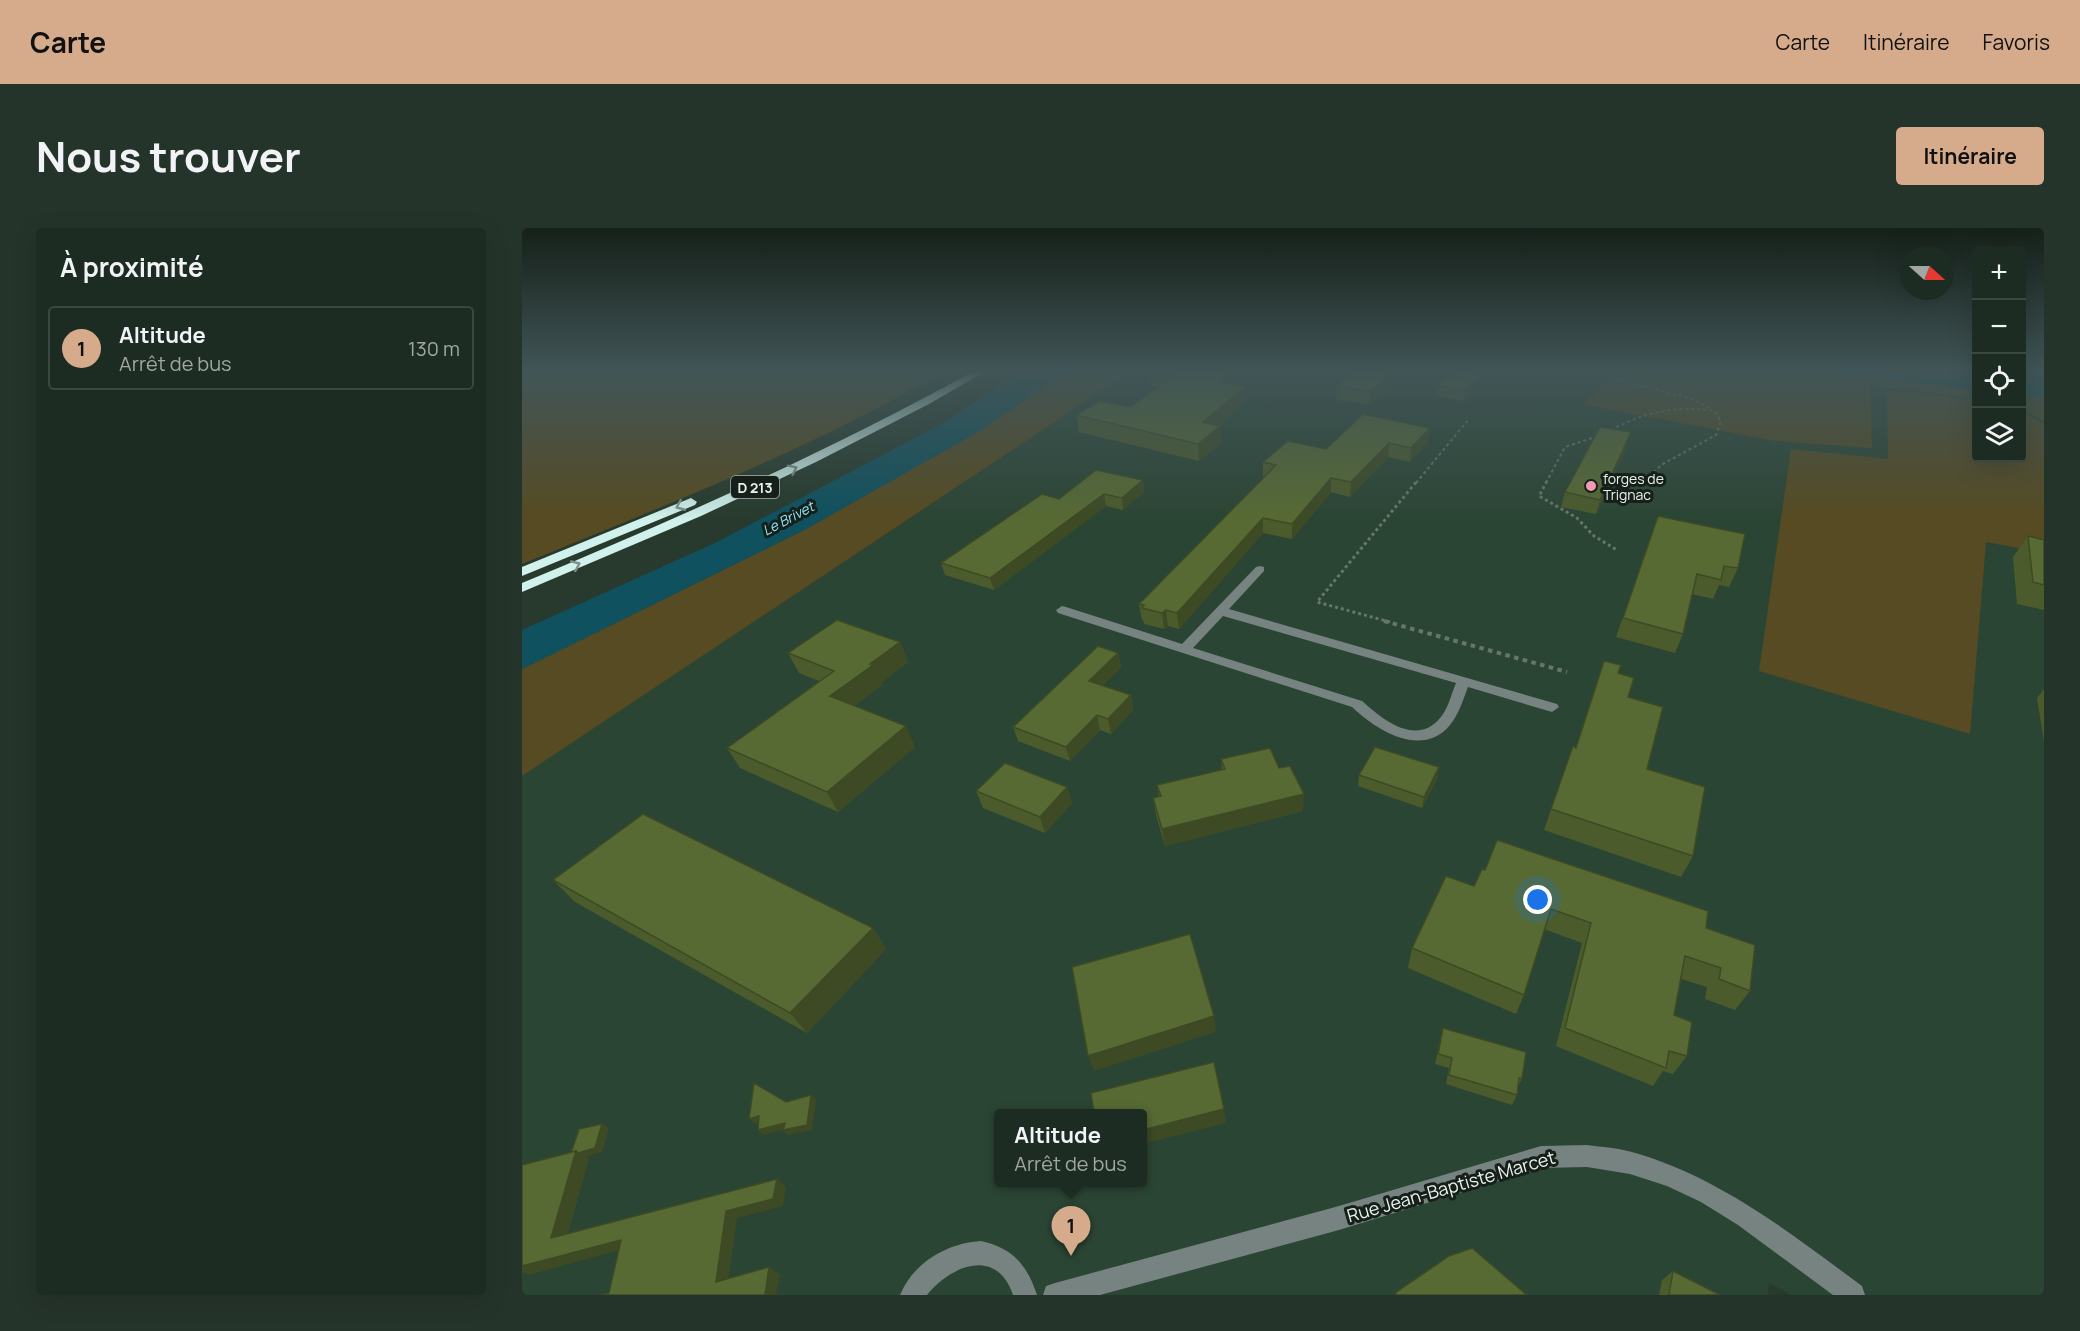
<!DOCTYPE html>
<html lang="fr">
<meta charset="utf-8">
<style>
body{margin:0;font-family:Manrope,sans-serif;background:#25342a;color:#f1f3f6}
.controls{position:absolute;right:18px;top:18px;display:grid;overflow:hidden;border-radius:6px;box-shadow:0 6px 24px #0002}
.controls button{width:54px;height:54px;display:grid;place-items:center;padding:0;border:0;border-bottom:2px solid #3b4840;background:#1d2c22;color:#f1f3f6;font:30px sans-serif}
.compass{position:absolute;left:1378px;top:18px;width:54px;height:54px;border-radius:50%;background:#1d2c22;box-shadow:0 6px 24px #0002;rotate:111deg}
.you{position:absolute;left:1016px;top:672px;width:21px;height:21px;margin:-15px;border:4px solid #fff;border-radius:50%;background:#1a73e8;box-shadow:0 0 0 9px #1a73e833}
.badge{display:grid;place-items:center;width:39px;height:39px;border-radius:50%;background:#d6ab8b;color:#111;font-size:20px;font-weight:700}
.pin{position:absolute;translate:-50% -50px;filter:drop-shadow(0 2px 3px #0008)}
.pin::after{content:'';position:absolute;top:32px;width:21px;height:18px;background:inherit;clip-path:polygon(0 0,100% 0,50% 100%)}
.popup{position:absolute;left:472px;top:881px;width:153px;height:78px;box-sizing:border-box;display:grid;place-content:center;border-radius:6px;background:#1d2c22;filter:drop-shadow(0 2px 4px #0005);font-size:20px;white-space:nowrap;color:#a0a7a5}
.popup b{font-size:22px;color:#f1f3f6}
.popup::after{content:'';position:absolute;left:50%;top:100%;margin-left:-12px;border:12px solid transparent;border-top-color:#1d2c22}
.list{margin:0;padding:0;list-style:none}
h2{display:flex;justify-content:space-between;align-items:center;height:78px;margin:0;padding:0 24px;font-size:26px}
h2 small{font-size:20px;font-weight:400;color:#a0a7a5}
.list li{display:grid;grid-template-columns:39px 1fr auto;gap:18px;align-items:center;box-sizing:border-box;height:84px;margin:0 12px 12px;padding:0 12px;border:2px solid #3b4840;border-radius:6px}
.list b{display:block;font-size:22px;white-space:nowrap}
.list p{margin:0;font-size:20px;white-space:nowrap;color:#a0a7a5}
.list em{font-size:20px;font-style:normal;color:#a0a7a5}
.icon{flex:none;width:33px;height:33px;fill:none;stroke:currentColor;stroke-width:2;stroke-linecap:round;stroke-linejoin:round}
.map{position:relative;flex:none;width:1522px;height:1067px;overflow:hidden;border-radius:6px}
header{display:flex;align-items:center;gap:36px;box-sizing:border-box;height:84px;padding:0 30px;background:#d6ab8b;color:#111}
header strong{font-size:28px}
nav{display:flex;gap:33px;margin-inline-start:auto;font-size:21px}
.intro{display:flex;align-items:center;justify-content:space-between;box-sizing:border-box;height:144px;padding:0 36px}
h1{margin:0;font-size:42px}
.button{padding:15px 27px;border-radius:6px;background:#d6ab8b;color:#111;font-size:21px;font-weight:700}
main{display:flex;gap:36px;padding:0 36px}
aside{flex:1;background:#1d2c22;border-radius:6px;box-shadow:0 6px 24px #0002}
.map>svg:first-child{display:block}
.built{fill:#2b4534;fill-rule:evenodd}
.green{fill:#564b22}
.water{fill:#0f515f}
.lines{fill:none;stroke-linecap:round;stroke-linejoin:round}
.path-far2{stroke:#66766b;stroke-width:2;stroke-dasharray:3 3;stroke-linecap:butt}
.path-far1{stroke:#66766b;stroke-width:3;stroke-dasharray:3 3;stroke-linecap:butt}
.path{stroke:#66766b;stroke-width:4;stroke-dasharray:4.5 4.5;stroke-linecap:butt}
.minor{fill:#778381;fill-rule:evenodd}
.highway{fill:#d1f1ec;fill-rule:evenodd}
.wall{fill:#4b5b2c}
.shaded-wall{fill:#3d4a24}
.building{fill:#576a33;stroke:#3d4a24;stroke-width:1.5}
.oneway{stroke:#7d928d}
.poi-dot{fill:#f19ab1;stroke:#161f19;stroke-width:2}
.labels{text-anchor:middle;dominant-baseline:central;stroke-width:6;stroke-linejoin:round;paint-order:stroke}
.far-poi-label{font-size:14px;fill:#e7f3ea;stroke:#161f19;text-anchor:start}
.shield{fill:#161f19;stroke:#a8b3ab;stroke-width:1.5}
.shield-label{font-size:14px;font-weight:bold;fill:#e7f3ea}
.far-water-label{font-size:14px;font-style:italic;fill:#8de5fb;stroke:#161f19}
.near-street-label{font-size:18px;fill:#e7f3ea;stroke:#161f19}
</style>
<header>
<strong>Carte</strong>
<nav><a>Carte</a><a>Itinéraire</a><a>Favoris</a></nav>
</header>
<div class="intro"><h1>Nous trouver</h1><a class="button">Itinéraire</a></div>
<main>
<aside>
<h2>À proximité<small></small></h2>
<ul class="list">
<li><span class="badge">1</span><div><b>Altitude</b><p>Arrêt de bus</p></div><em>130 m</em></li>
</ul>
</aside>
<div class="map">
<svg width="1522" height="1067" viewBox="0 0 1522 1067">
<rect width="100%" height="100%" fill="#273a2d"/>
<path class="built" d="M609,143H1078L1090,145L1062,178L1350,219L1348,157L1454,171V230H1500V181L1522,193V1067H1270L1247,1055L1246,1067H0V548ZM477,886H621V954H477Z"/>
<g class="green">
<path d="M0,143H423C291,220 142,278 0,336Z"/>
<polygon points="544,143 609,143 0,548 0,441 284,301 459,202"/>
<polygon points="1078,143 1301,143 1454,162 1454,171 1348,157 1350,220 1254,213 1062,177 1090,146"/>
<polygon points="1365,162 1454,172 1454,230 1500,230 1500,184 1522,196 1522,325 1464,314 1448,506 1237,443 1269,221 1366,231"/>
<polygon points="1500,167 1522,170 1522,193 1500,181"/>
</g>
<g class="water">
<polygon points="502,143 544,143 459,202 284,301 0,441 0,402 195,314 412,200"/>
<polygon points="1301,143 1420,143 1454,147 1454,162"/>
<polygon points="1500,151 1522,153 1522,170 1500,167"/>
</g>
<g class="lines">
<g class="path-far2">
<polyline points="1064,143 1170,171 1189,181"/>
<path d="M1089,202C1122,184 1155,177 1192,183L1199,193L1194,207L1139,237L1124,253"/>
<polyline points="894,255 947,191"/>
<polyline points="1024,255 1043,219 1076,208"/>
</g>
<g class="path-far1">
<polyline points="1025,253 1017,268 1055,290 1072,308 1095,322"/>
<polyline points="868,394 795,374 895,253"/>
</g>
<polyline class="path" points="862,393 1045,444"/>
<g class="minor">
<path d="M738,338L742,339V343L707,381L1035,476L1037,479L1030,484L946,459C941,472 937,486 928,497C900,531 854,502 830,479L536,385L534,382L540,378L544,379L660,416L734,339ZM701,388L934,455C929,467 926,481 918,490C894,519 860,491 840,473L671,420Z"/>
<path d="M1065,917C1080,919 1096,920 1110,924C1198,949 1268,1005 1340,1058L1343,1067H1311L1216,997L1179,974L1145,958L1108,946L1065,939L1019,940L817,1002L578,1067H521L524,1058L533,1055L817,978L1019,918Z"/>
<path d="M459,1013C491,1020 505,1037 515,1067H491C475,1019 429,1037 405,1067H378C391,1035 425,1015 459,1013Z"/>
</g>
<g class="highway">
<path d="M452,143H464L407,176L294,234L179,288L0,364V355C154,291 306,224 452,143Z"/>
<polygon points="169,270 175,274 173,277 0,348 0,339"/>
</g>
</g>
<g class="wall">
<polygon points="627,143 732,143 716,157 724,158 724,174 697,198 698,198 699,215 677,233 557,204 554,187 608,179 636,159 629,158"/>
<polygon points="958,153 942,173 914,167 916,158"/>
<polygon points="815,157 869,159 847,177 814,171"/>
<polygon points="908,200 906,214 888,234 866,229 828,269 809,264 770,311 741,305 657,401 646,398 642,401 622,396 621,392 620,392 617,376 742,249 741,248 741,234"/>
<polygon points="1105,218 1074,286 1039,279 1043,264"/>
<polygon points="621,252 622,264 601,282 584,278 472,362 423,347 419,335 537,271"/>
<polygon points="1136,288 1216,340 1207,359 1197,357 1191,371 1170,366 1161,406 1153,425 1094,409"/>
<polygon points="1506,308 1522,312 1522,382 1495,376 1491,329"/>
<polygon points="378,414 386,434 359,455 360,457 332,478 393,519 316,584 218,540 205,520 297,453 277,445 266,425"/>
<polygon points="596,425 599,440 581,457 609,467 611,482 589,506 578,502 548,533 496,513 491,499"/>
<polygon points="1082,433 1096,445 1125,541 1171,628 1159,649 1022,602 1051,518 1054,519"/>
<polygon points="1522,461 1522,514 1515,470"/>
<polygon points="699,531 757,540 781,583 643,618 634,587 631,570 637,569 635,557 700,542"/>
<polygon points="917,539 915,551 900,580 836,558 837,547"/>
<polygon points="545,559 550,575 523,605 461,580 454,563"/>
<polygon points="31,652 351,700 364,721 285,805 53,674"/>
<polygon points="952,658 1184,700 1228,763 1213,782 1183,771 1185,759 1159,751 1152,787 1165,828 1151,846 1141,843 1131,858 1034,818 1060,715 1022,701 1002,767 994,786 886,740 890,720"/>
<polygon points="921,800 1000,851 995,860 995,867 990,877 924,856 927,840 913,836"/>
<polygon points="1151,1043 1198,1067 1137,1067 1140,1052"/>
</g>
<g class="shaded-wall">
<polygon points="712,143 732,143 699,170 698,154"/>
<polygon points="870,145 869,159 847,177 848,164"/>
<polygon points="959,145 958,153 942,173 943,163"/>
<polygon points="724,158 724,174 689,205 698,198 699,215 677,233 676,216 681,194"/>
<polygon points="908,200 906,214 888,234 889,220"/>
<polygon points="1109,204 1105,218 1074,286 1078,272"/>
<polygon points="867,215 866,229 828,269 829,254"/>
<polygon points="809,250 809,264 770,311 770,296"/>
<polygon points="621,252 622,264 601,282 600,270"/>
<polygon points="582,266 584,278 472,362 468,350"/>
<polygon points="741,290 741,305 657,401 655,385"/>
<polygon points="644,382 646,398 642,401 640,385"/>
<polygon points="378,414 386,434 359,455 360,457 318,489 308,468 348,436"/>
<polygon points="596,425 599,440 570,468 567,453"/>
<polygon points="609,467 611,482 589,506 586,491"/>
<polygon points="575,487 578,502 548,533 544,519"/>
<polygon points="384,498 393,519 316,584 305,564"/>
<polygon points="917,539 915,551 900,580 902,569"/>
<polygon points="545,559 550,575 523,605 518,589"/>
<polygon points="782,566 781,583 643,618 640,601"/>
<polygon points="351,700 364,721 285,805 268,785"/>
<polygon points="692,788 694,804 572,843 566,828"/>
<polygon points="289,867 294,872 290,902 266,907 261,902"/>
<polygon points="702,881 704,895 621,916 621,902"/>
<polygon points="237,888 242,893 233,896 227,891"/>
<polygon points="263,895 268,900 241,907 236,902"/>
<polygon points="80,896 87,900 80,924 63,929 67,931 43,1017 29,1010 54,923"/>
<polygon points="255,951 264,959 261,978 215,990 205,1060 194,1054 204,983"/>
<polygon points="99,1012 112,1018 7,1047 3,1045 0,1046 0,1038"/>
<polygon points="247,1039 258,1046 254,1067 243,1067"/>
</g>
<g class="building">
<polygon points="633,143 712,143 698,154 724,158 681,194 698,198 676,216 554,187 578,173 608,179 654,146"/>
<polygon points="832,143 864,143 870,145 848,164 815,157"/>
<polygon points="930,143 950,143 959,145 943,163 916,158"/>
<polygon points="841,186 908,200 889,220 867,215 829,254 809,250 770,296 741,290 655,385 644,382 640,385 620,380 622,377 617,376 754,237 741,234 766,213 804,221"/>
<polygon points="1078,199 1109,204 1078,272 1043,264"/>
<polygon points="574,242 621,252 600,270 582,266 468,350 419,335 520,266 537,271"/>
<polygon points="1136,288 1223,306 1216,340 1202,338 1199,352 1175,346 1161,406 1101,390"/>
<polygon points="1506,308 1522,312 1522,357 1511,354"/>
<polygon points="315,392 378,414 348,436 351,437 308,468 384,498 305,564 205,520 312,443 266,425"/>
<polygon points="576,418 596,425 567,453 609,467 586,491 575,487 544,519 491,499"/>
<polygon points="1082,433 1099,437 1096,445 1112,450 1106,469 1141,479 1125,541 1183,559 1171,628 1029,581 1051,518 1054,520"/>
<polygon points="853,519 917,539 902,569 837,547"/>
<polygon points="748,520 757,540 768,538 782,566 640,601 631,570 639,568 635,557 703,541 699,531"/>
<polygon points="483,535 545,559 518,589 454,563"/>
<polygon points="121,586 351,700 268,785 31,652"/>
<polygon points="975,612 1186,683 1184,700 1233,717 1228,763 1197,751 1199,740 1163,728 1152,787 1170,794 1165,828 1147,823 1144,840 1043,800 1069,695 1029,681 1002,767 890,720 924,648 952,658 960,641 963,642"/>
<polygon points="668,706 692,788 566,828 550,739"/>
<polygon points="921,800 1004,824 1000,851 997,850 995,867 927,847 930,830 916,826"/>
<polygon points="692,834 702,881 621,902 621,885 572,885 569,865"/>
<polygon points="232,855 264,874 289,867 285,897 261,902 263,895 236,902 237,888 227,891"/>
<polygon points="80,896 73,920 56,925 54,923 49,925 57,901"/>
<polygon points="54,923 29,1010 255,951 251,971 204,983 194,1054 247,1039 243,1067 79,1067 87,1065 99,1012 0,1038 0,937"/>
<polygon points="950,1020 1005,1067 875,1067 873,1065 927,1028"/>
<polygon points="1151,1043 1198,1067 1147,1067"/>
</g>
<defs><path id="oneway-chevron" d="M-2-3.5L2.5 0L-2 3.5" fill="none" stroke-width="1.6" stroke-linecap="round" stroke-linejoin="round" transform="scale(1.5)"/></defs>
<g class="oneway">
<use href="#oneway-chevron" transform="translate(271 241) rotate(-26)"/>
<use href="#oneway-chevron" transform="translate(158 278) rotate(157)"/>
<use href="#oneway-chevron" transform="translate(54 337) rotate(-23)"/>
</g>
<linearGradient id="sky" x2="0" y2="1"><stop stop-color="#152019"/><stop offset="0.49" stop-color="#415557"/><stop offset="1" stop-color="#415557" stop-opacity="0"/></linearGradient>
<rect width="1522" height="292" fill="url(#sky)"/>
<circle class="poi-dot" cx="1069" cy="258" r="6"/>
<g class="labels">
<g class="far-poi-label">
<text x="1081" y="250">forges de<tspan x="1081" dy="16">Trignac</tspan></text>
</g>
<rect class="shield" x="209" y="248" width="48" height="22" rx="4.5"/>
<g class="shield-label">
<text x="233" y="259">D 213</text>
</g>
<g class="far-water-label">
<text transform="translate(266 290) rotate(-28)">Le Brivet</text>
</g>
<g class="near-street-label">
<text transform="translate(929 958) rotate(-16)">Rue Jean-Baptiste Marcet</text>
</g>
</g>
</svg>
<div class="controls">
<button>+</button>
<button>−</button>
<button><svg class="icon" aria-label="locate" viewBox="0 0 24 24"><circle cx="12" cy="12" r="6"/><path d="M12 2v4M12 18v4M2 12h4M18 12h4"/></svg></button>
<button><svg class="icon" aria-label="layers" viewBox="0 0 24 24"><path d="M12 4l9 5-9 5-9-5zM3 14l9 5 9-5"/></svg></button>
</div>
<svg class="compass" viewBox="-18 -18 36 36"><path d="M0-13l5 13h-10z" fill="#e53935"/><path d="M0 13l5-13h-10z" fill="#a0a7a5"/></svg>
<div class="you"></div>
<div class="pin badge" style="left:549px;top:1028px">1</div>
<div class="popup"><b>Altitude</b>Arrêt de bus</div>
</div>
</main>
